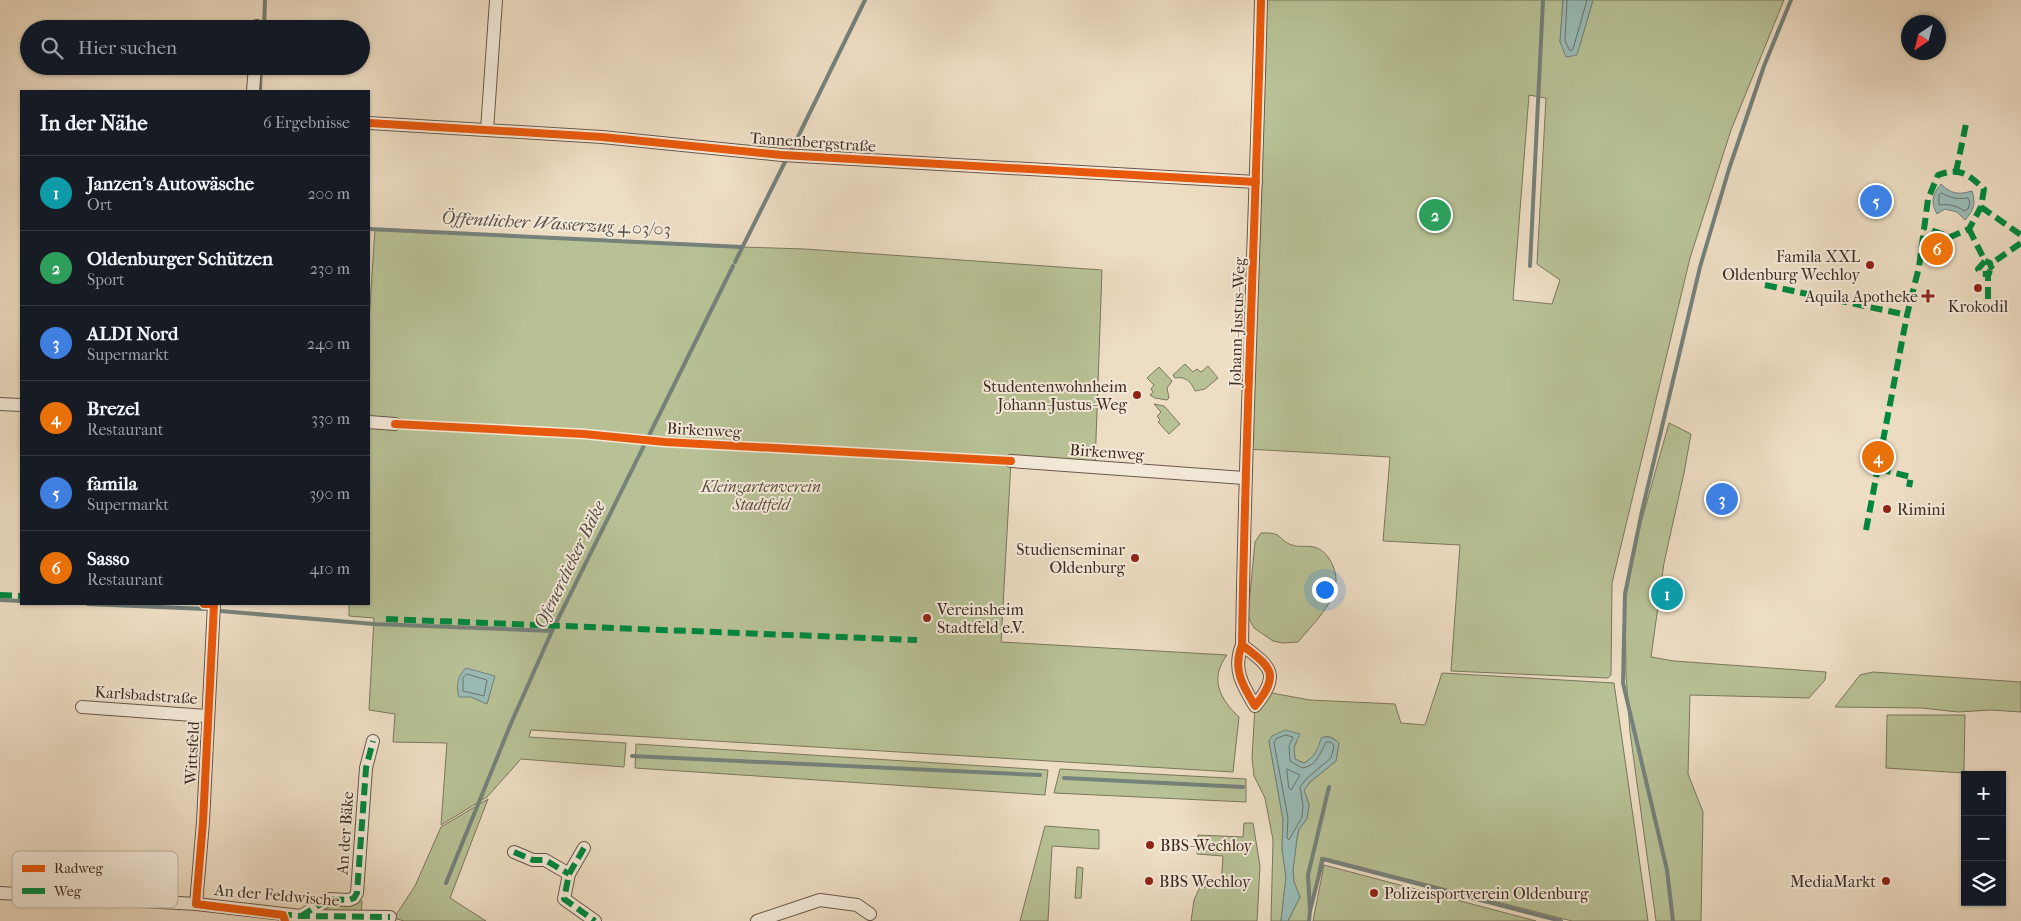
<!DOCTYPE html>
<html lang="de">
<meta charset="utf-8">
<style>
body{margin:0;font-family:"IM FELL French Canon",serif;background:#20242c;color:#f1f3f6}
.controls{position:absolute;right:15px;bottom:15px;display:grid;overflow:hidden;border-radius:0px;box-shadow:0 1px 4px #0004}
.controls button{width:45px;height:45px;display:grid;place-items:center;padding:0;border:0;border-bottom:1px solid #363941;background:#171b24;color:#f1f3f6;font:25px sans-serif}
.compass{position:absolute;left:1901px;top:15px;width:45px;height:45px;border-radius:50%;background:#171b24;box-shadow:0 1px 4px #0004;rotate:215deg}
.you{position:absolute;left:1324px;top:589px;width:18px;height:18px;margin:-12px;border:4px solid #fff;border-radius:50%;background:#1a73e8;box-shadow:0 0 0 8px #1a73e833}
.badge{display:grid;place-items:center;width:32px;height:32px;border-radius:50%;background:#7c3aed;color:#fff;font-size:16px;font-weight:700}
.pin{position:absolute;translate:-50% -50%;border:2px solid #fff;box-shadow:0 1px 5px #0006}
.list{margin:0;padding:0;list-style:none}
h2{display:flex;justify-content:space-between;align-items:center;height:65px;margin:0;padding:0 20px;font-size:21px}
h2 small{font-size:16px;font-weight:400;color:#9ea1a6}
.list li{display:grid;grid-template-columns:32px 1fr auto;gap:15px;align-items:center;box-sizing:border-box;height:75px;padding:0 20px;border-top:1px solid #363941}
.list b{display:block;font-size:19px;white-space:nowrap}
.list p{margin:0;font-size:16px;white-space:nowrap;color:#9ea1a6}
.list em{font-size:16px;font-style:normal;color:#9ea1a6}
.icon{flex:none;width:28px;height:28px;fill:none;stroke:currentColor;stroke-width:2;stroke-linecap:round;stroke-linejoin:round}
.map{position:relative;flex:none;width:2021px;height:921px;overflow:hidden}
.search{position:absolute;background:#171b24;box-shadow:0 1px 4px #0004;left:20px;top:20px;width:350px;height:55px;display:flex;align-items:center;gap:12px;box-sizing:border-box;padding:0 18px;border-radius:28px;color:#9ea1a6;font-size:19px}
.panel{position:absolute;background:#171b24;box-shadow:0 1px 4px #0004;left:20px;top:90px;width:350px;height:515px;border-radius:0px}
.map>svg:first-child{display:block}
.green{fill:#b7c195;stroke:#7b765c;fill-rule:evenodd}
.water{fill:#99bbb6;stroke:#75817b}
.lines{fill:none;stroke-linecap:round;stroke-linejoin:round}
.shore{stroke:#6c726c;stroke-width:1}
.stream{stroke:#75817b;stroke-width:4}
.minor-casing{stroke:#6a574a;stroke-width:14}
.minor{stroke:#f3e9d8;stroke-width:12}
.quiet{stroke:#00873e;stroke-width:6;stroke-dasharray:12 6;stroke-linecap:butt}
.cycleway-casing{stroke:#f3e9d8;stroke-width:11}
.cycleway{stroke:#e8590c;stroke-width:8}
.poi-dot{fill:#8f2418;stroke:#f3e9d8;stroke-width:2}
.labels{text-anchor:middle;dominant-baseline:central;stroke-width:4;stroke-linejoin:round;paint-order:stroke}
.street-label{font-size:16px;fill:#3f2a22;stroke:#f3e9d8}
.poi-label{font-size:16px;fill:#3f2a22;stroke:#f3e9d8;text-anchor:end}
.park-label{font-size:16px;font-style:italic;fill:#5d503f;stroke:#f3e9d8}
.water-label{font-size:18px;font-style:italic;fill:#564e47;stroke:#f3e9d8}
.key{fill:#f3e9d8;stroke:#bdb0a1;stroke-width:1}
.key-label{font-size:14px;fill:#3f2a22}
</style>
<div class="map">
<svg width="2021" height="921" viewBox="0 0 2021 921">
<rect width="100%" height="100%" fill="#edddc3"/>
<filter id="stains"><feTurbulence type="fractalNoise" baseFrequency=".004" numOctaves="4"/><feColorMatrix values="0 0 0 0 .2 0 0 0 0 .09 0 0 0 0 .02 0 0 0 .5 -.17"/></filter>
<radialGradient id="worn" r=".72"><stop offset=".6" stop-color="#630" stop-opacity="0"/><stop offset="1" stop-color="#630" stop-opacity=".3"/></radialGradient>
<g class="green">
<path d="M1261,0H1563L1560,42L1577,54L1593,0H1784L1731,130L1690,258L1612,583L1611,675L1608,678L1451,671L1460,545L1383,541L1390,457L1247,449ZM1529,95L1546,98L1537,264L1560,280L1552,304L1513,300Z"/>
<path d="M375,229L742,247L805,249L1102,270L1095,467L1011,461L1001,642L1227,655C1209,679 1220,699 1239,717L1233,772L531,730L529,737L626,743L624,767L521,759L487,797L441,825L447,743L393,742L395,714L369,710L374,618L349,616V604H369V321ZM494,676L487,704L471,697Z"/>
<path d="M1185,364L1193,372L1197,369L1201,372L1208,366L1218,378L1205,389L1195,391C1191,382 1186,376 1175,378L1173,375Z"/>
<polygon points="1159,367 1172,381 1167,388 1169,398 1167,400 1155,398 1150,395 1153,392 1151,389 1154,385 1147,378"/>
<polygon points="1154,404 1164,406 1180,424 1169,434 1158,422 1160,420 1157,416 1161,412"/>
<polygon points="1669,423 1691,434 1684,473 1664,563 1651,657 1674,661 1826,672 1825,680 1809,698 1690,695 1688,774 1703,812 1701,921 1656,921 1630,732 1626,675 1625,597 1635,544"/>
<path d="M1261,533C1285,532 1277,540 1292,545C1300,548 1311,544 1319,549C1326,553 1330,559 1333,566C1346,595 1314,622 1298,642L1283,643L1273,641L1254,628L1248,616L1255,542Z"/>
<polygon points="1873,672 2021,682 2021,712 1991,710 1958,712 1922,708 1835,707 1860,675"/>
<path d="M1442,673L1614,683L1648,921H1572L1321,857L1309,921H1288L1300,897L1294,882L1293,870L1297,838L1299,829L1307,819L1309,805L1304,790L1310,782L1336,761L1339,743L1333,738L1325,736C1320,747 1315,757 1304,763L1295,759L1294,747L1297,741H1269L1283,819L1282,849L1286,877L1281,921H1271L1273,840L1265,798L1254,776L1252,758L1255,706L1266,692L1310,700L1395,704L1401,723L1425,725Z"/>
<polygon points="1887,715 1965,715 1964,773 1886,768"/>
<polygon points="636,744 1048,770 1045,795 635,768"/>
<polygon points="1060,769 1246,779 1246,802 1054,793"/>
<polygon points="488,799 450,898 486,921 404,921 394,918 415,886 441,827"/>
<polygon points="1244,823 1253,823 1260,866 1257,921 1191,921 1194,900 1200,887 1221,887 1223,856 1197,854 1198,835 1243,837"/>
<polygon points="1045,826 1099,830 1099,849 1052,846 1048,921 1020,921"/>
<polygon points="1324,865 1536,921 1313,921"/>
<polygon points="1077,867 1083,868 1081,898 1075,898"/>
<polygon points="329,899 362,901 361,917 301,916"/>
</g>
<g class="water">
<polygon points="1563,0 1593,0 1577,55 1566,57 1560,42"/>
<path d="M1941,184C1951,194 1958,195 1972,191C1976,204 1974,210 1965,220L1957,212L1945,209L1937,214C1930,201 1933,194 1941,184Z"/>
<path d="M466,668L495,676L487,704L471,697H459C456,685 457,677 466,668Z"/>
<path d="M1285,730L1300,734L1294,747L1295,759L1304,763C1315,757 1318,749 1321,738C1328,735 1333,738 1339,743L1336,761L1310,782L1304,790L1309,805L1307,819L1299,829L1297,838L1293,870L1294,882L1300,897L1288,921H1281L1286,877L1282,849L1283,819L1269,741L1272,736Z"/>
</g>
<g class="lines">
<g class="shore">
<polyline points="1567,0 1565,41 1570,51 1573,49 1587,0"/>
<path d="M1942,193C1951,199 1959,199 1968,198L1970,202L1968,209L1964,211C1956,205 1948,204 1939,205V195Z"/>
<polygon points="467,674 487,680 484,696 463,691 463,678"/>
<path d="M1286,735L1293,737L1289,746L1290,761L1302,768C1317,766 1320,753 1326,742H1331L1334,746L1331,758L1307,778L1300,787L1303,805L1302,817L1289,840L1287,838L1288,818L1274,743L1276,739Z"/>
<polygon points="1287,769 1300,775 1291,790 1289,788"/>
</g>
<g class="stream">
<polyline points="264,29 265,0"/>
<polyline points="260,91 261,66"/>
<polyline points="792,149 865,0"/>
<polyline points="369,229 742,247"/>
<polyline points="735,262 787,158"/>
<polyline points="1530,266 1543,0"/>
<polyline points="0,600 21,601"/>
<polyline points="88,604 205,609"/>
<polyline points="220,611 374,624 552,631"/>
<polyline points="632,756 1040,775"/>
<polyline points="1064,778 1243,787"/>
<polyline points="446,883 512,721 552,631 733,266"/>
<polyline points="1310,911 1323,859 1561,921"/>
<polyline points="1309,921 1310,911 1308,875 1329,787"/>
<polyline points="1673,921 1667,870 1623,683 1625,594 1642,511 1700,267 1729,169 1764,66 1791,0"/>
</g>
<g class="minor-casing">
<g id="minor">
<polyline points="257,29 257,26"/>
<polyline points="253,91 255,66"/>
<polyline points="369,123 602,137 782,155 1256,182"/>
<polyline points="487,130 496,0"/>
<polyline points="0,404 21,405"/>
<polyline points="369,422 395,424"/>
<polyline points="1011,461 1244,478"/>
<path d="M1242,645C1271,667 1281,674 1255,706C1243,686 1232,669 1242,645C1245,430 1256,215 1261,0"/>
<polyline points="82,707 207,716"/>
<polyline points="584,848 569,874 564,899 595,921"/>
<polyline points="514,852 533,860 545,860 569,874"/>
<polyline points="0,893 196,904 301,916 390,917"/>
<polyline points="196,904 203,822 214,604"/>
<polyline points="301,916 329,899 349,900 354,898 357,893 366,768 373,741"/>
<polyline points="757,921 820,900 857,905 870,914"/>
</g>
</g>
<use href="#minor" class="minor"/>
<g class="quiet">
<polyline points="1956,172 1966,124"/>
<polyline points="1981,207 2021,235"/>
<polyline points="1969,229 1985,261 1978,269 1981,274 1989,274"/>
<polyline points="1985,261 1990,263 1991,267 1995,261 2021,243"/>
<polyline points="1765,285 1907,315"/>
<polyline points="1988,299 1988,276 1990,270"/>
<polyline points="1879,469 1911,477 1909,487"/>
<path d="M1866,530L1907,315L1919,267L1928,199L1938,175C1960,167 1968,174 1984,189L1981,207L1969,229L1950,237L1925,228"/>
<polyline points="0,595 21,596"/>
<polyline points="386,619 917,640"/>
<polyline points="584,848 569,874 564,899 595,921"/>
<polyline points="514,852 533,860 545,860 569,874"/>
<polyline points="280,914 301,916 390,917"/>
<polyline points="301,916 329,899 349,900 354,898 357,893 366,768 373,741"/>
</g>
<g class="cycleway-casing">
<g id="cycleway">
<polyline points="369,123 602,137 782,155 1256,182"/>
<polyline points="395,424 584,434 665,442 1011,461"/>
<polyline points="204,604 214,604 203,822 196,904 283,915 285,921"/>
<path d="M1242,645C1271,667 1281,674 1255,706C1243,686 1232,669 1242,645C1245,430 1256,215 1261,0"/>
</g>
</g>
<use href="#cycleway" class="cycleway"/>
</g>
<g class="poi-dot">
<circle cx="1870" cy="265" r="5"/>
<circle cx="1978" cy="288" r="5"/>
<path d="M1925.5 288.5h5v5h5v5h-5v5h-5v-5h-5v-5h5z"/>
<circle cx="1137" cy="395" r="5"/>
<circle cx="1887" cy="509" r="5"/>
<circle cx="1135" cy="558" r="5"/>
<circle cx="927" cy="618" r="5"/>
<circle cx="1150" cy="845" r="5"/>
<circle cx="1149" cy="881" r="5"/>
<circle cx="1886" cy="881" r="5"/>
<circle cx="1374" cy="893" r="5"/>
</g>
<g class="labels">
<g class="street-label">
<text transform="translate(813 142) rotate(4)">Tannenbergstraße</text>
<text transform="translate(1237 322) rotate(-88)">Johann-Justus-Weg</text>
<text transform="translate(704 430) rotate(3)">Birkenweg</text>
<text transform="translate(1107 452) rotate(4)">Birkenweg</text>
<text transform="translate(146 695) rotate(4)">Karlsbadstraße</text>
<text transform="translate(192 753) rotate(-87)">Wittsfeld</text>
<text transform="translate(345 833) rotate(-86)">An der Bäke</text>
<text transform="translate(277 895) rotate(5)">An der Feldwische</text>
</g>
<g class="poi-label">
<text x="1860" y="256">Famila XXL<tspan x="1860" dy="18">Oldenburg Wechloy</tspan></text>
<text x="1918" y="296">Aquila Apotheke</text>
<text x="1978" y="306" text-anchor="middle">Krokodil</text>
<text x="1127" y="386">Studentenwohnheim<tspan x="1127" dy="18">Johann-Justus-Weg</tspan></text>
<text x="1897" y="509" text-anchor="start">Rimini</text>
<text x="1125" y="549">Studienseminar<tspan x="1125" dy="18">Oldenburg</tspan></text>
<text x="937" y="609" text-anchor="start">Vereinsheim<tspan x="937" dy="18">Stadtfeld e.V.</tspan></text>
<text x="1160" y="845" text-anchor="start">BBS-Wechloy</text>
<text x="1159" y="881" text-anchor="start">BBS Wechloy</text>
<text x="1876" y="881">MediaMarkt</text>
<text x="1384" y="893" text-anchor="start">Polizeisportverein Oldenburg</text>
</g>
<g class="park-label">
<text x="761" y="486">Kleingartenverein<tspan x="761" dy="18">Stadtfeld</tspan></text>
</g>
<g class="water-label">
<text transform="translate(556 224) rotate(3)">Öffentlicher Wasserzug 4.03/03</text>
<text transform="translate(570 565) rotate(-64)">Ofenerdieker Bäke</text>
</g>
</g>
<rect x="12" y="851" width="166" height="57" rx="8" class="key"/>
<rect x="22" y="865" width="23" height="7" fill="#e8590c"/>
<rect x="22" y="888" width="23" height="6" fill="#00873e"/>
<g class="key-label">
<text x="54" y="873">Radweg</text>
<text x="54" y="896">Weg</text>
</g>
<rect width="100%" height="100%" filter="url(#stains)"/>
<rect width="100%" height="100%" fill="url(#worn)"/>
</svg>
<div class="controls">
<button>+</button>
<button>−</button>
<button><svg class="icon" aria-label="layers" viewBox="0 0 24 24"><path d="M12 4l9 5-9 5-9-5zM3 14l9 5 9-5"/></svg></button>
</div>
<svg class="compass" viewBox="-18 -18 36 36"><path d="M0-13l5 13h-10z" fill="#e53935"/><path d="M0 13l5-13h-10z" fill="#9ea1a6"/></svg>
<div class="you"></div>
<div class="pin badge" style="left:1667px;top:594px;background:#0f9aa8">1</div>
<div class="pin badge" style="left:1435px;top:215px;background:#2e9e5b">2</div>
<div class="pin badge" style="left:1722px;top:499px;background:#3f7fe0">3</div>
<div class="pin badge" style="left:1878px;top:457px;background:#e8710a">4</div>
<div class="pin badge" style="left:1876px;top:201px;background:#3f7fe0">5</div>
<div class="pin badge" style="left:1937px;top:249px;background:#e8710a">6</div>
<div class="search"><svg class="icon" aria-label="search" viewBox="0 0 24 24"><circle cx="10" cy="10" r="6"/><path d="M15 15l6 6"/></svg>Hier suchen</div>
<section class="panel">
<h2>In der Nähe<small>6 Ergebnisse</small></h2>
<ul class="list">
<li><span class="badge" style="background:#0f9aa8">1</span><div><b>Janzen’s Autowäsche</b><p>Ort</p></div><em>200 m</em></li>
<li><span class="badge" style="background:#2e9e5b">2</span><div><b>Oldenburger Schützen</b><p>Sport</p></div><em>230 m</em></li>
<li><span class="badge" style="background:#3f7fe0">3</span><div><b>ALDI Nord</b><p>Supermarkt</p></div><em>240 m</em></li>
<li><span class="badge" style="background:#e8710a">4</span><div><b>Brezel</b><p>Restaurant</p></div><em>330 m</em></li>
<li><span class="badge" style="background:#3f7fe0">5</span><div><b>famila</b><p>Supermarkt</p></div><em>390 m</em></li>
<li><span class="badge" style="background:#e8710a">6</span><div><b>Sasso</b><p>Restaurant</p></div><em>410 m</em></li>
</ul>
</section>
</div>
